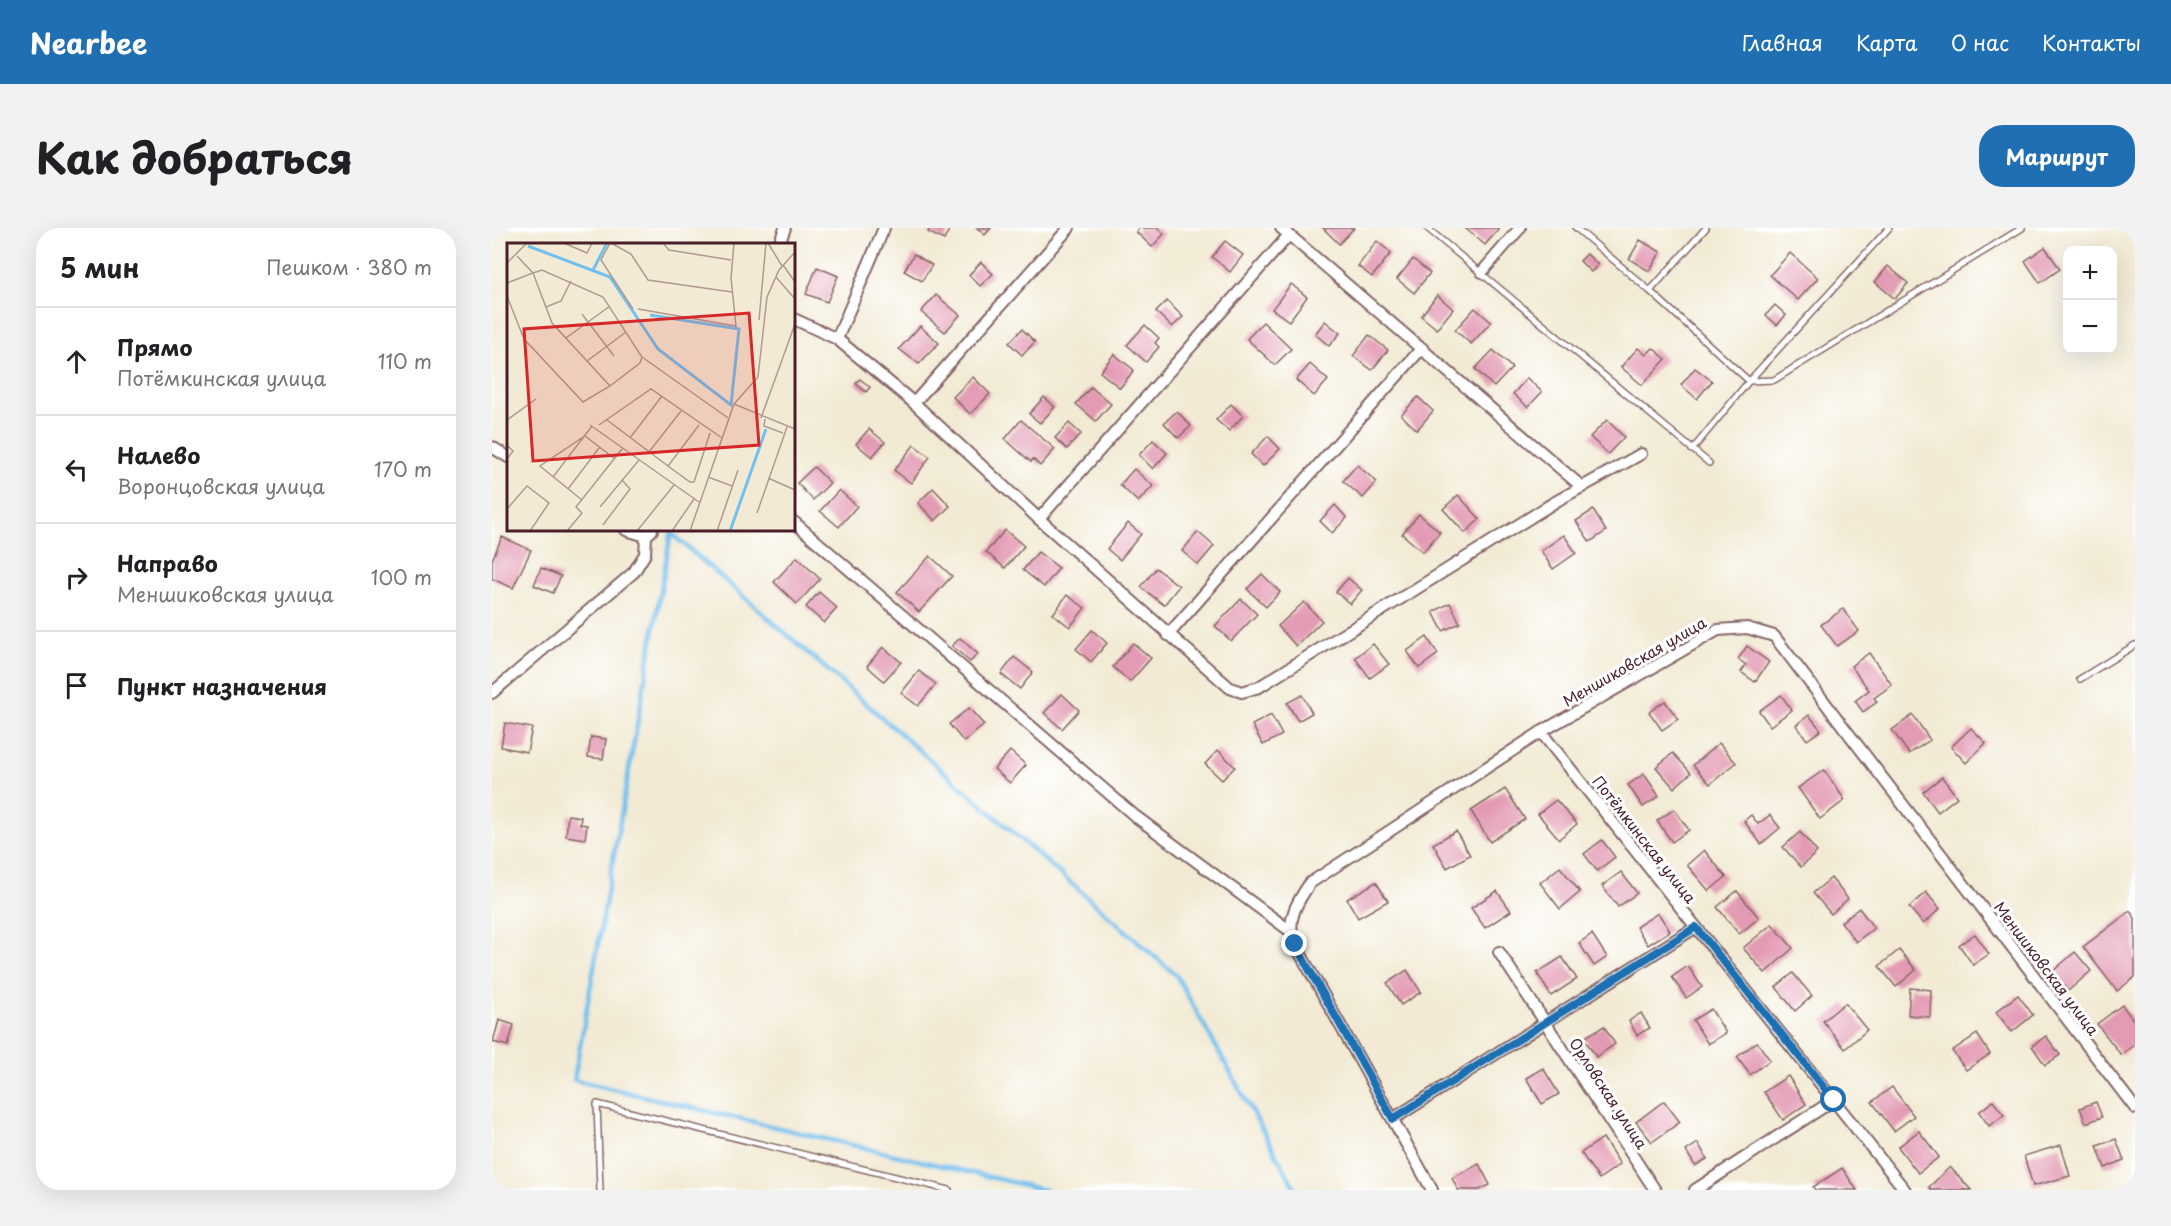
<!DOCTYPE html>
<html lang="ru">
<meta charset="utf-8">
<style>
body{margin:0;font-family:"Playpen Sans",sans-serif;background:#f2f2f2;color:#202124}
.controls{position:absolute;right:18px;top:18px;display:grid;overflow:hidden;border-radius:12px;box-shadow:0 6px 24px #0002}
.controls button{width:54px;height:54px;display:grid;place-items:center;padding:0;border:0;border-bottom:2px solid #e0e0e0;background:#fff;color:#202124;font:30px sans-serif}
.stop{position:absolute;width:18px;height:18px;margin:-14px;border:4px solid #1f6fb2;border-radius:50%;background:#fff}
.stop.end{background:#1f6fb2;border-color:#fff;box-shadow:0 2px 6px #0008}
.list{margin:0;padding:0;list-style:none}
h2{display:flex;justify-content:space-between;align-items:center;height:78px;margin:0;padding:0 24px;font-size:26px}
h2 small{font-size:20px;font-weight:400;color:#757577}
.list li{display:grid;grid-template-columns:39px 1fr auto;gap:18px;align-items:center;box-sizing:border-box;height:108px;padding:0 24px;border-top:2px solid #e0e0e0}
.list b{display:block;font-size:22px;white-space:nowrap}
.list p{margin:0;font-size:20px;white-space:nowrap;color:#757577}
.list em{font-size:20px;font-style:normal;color:#757577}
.icon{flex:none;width:33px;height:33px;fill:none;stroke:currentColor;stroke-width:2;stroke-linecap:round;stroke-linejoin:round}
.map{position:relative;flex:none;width:1643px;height:962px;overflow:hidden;border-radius:24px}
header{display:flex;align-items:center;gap:36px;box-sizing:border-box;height:84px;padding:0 30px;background:#1f6fb2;color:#fff}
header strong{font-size:28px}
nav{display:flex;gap:33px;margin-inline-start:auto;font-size:21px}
.intro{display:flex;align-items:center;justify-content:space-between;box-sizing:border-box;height:144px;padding:0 36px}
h1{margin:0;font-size:42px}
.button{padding:15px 27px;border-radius:24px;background:#1f6fb2;color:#fff;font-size:21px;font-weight:700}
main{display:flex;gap:36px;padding:0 36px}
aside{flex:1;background:#fff;border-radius:24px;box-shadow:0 6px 24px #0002}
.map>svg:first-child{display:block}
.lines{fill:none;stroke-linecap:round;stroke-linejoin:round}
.stream{stroke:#73c0ed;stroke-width:4.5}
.building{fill:#e39ab3}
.service-casing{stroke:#856666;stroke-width:8}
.minor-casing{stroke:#856666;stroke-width:14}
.service{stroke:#fff;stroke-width:5}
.minor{stroke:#fff;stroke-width:10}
.route{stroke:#1f6fb2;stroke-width:8}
.labels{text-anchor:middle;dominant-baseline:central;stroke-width:6;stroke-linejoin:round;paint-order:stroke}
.street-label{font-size:15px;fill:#4a1f2b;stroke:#fff}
.inset-river{fill:none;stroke:#73c0ed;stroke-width:3}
.inset-road{fill:none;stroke:#af9990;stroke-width:1.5}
.view{fill:#d62828;fill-opacity:0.15;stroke:#d62828;stroke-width:3}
.inset-edge{fill:none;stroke:#4a1f2b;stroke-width:3}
</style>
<header>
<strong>Nearbee</strong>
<nav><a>Главная</a><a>Карта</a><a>О нас</a><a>Контакты</a></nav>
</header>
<div class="intro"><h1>Как добраться</h1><a class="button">Маршрут</a></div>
<main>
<aside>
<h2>5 мин<small>Пешком · 380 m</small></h2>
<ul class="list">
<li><svg class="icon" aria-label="ahead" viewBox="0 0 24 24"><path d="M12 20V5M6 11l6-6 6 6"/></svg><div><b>Прямо</b><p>Потёмкинская улица</p></div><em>110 m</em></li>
<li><svg class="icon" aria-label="left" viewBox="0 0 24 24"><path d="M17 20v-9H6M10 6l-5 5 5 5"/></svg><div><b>Налево</b><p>Воронцовская улица</p></div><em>170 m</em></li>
<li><svg class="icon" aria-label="right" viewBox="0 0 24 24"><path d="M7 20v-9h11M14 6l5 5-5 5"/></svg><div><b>Направо</b><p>Меншиковская улица</p></div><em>100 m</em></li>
<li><svg class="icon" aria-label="arrive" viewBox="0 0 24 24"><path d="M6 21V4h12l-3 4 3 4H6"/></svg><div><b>Пункт назначения</b></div></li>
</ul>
</aside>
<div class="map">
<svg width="1643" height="962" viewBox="0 0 1643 962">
<rect width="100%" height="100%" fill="#fff"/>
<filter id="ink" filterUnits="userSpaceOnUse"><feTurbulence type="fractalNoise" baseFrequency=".0167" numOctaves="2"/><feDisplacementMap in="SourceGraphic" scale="12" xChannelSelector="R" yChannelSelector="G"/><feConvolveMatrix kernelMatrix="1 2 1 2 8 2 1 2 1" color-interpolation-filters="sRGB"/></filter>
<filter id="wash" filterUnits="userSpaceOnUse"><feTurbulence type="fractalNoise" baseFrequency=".008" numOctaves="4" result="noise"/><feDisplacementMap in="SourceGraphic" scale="24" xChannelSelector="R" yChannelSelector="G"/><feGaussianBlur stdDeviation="1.35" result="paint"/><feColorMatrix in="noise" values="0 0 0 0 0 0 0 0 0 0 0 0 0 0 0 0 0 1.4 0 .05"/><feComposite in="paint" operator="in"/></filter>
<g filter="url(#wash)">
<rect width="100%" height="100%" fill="#f2ead4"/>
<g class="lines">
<polyline class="stream" points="553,962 82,852 179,305 684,747 804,962"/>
</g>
<g id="blocks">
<g class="building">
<polygon points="438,0 458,0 452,12 436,4"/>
<polygon points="485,0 499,0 493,7"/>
<polygon points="647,0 666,0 672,6 660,19 644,4"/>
<polygon points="831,0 862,0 847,16"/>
<polygon points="973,0 1005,0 1007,1 993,17"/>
<polygon points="1148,12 1169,24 1157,43 1137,31"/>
<polygon points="733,13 751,27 738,44 720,29"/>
<polygon points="885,13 899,25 880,49 866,38"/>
<polygon points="1553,19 1568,41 1548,55 1533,33"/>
<polygon points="1298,25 1326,50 1306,72 1278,47"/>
<polygon points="422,26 440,37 430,53 412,43"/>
<polygon points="1095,26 1106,37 1099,44 1088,33"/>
<polygon points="921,31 938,45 922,65 905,51"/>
<polygon points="489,34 501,46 488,58 477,47"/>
<polygon points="1396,38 1416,55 1403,71 1383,54"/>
<polygon points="325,39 346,48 335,74 314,66"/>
<polygon points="799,56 815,69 797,93 780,81"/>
<polygon points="444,67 468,87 453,104 429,84"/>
<polygon points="945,67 961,81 945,101 929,88"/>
<polygon points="675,73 691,89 680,99 664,84"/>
<polygon points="1283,77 1294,87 1285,97 1274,87"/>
<polygon points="983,80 999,94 979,116 963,102"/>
<polygon points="833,93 848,105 837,118 823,106"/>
<polygon points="771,94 799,121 783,137 755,111"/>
<polygon points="653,97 667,110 663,115 667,119 654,134 635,117"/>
<polygon points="428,98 447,115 427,136 407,121"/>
<polygon points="530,101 543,114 530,127 517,115"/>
<polygon points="877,107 896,122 880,142 861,128"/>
<polygon points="1146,120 1154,127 1161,120 1174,131 1150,157 1129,139"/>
<polygon points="1001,122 1020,140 1002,159 983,141"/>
<polygon points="622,126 642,142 628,160 608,144"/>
<polygon points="818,136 836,152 822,168 804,152"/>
<polygon points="1203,140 1220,153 1205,171 1189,157"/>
<polygon points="481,149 498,166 478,186 461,169"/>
<polygon points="1035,150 1050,164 1036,179 1021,166"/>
<polygon points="368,151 378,159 374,164 364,156"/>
<polygon points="599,159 619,176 604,193 584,176"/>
<polygon points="552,169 563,179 548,195 537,186"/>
<polygon points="926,169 941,183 925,202 909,187"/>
<polygon points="739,176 751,188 737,203 724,192"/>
<polygon points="685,183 699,198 686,210 672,195"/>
<polygon points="529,192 563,221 548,238 541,231 539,234 513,211"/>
<polygon points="1115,192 1132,209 1116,226 1098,209"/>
<polygon points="577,195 589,206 575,221 563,210"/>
<polygon points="377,201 393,214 380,229 364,216"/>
<polygon points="776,208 788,221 771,238 759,226"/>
<polygon points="661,212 675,225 661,241 647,227"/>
<polygon points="422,217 438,229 419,255 402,242"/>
<polygon points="865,237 885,254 871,270 851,253"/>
<polygon points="322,239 338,255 321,272 305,255"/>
<polygon points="642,241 661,258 646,274 628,257"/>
<polygon points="441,260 458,278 443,293 426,275"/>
<polygon points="347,262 365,278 347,299 328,283"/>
<polygon points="966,267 988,291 973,305 951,281"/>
<polygon points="843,277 855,290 840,305 828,293"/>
<polygon points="1101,282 1114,303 1098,314 1084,293"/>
<polygon points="927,286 948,304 931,324 910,306"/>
<polygon points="636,295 649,306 628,332 615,321"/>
<polygon points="513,302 532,318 513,340 494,324"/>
<polygon points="706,304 722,318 706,337 690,323"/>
<polygon points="1072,307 1084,325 1061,341 1049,323"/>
<polygon points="10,309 39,322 21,360 0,351 0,332"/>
<polygon points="546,324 567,340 552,359 531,342"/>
<polygon points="438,328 460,348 427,384 405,364"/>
<polygon points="305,329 328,351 305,376 282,354"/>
<polygon points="49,340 69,348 61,365 42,357"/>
<polygon points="664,340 687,358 672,377 649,359"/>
<polygon points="770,346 788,364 774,379 755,361"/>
<polygon points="856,350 870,362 858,376 844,364"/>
<polygon points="327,364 345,380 332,395 314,379"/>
<polygon points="575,367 593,380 578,399 561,386"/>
<polygon points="749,371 765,386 739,413 723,398"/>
<polygon points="812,374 830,393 804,418 786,398"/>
<polygon points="958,375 968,395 951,403 941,384"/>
<polygon points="1351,381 1367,403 1345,418 1329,397"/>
<polygon points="600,402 615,415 599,434 584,421"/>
<polygon points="935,409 946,426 927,440 915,423"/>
<polygon points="468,410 486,426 478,434 460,418"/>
<polygon points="641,415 659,430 638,454 621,439"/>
<polygon points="881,416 897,436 878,450 863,430"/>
<polygon points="1255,418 1277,434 1263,454 1249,444 1254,437 1246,431"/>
<polygon points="391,419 409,434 392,453 375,438"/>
<polygon points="1377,425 1400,457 1382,470 1385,474 1371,484 1363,473 1377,462 1359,438"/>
<polygon points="522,429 541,444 528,461 509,446"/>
<polygon points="427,443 444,456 426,478 409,465"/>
<polygon points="570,466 587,482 570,501 552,485"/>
<polygon points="810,467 820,485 806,493 795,475"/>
<polygon points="1289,467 1300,482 1278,498 1267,483"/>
<polygon points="1173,473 1186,491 1170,502 1157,484"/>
<polygon points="477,480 492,497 472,514 457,496"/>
<polygon points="779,487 790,507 771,517 760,497"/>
<polygon points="1317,487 1329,502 1315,512 1304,497"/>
<polygon points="1421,487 1438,512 1417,526 1400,502"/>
<polygon points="13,495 40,500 35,524 9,519"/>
<polygon points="1479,500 1494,515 1474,535 1459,519"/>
<polygon points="99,509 114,511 111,531 96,529"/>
<polygon points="1227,515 1244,535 1218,556 1201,537"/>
<polygon points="726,522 743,539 730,552 713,536"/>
<polygon points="518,523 534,537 518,555 502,541"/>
<polygon points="1181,525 1199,545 1182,560 1164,539"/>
<polygon points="1332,542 1353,572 1328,591 1306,560"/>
<polygon points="1152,546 1167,568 1151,579 1136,557"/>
<polygon points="1450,549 1465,569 1446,584 1431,564"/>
<polygon points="1013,561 1033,591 998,614 979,583"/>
<polygon points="1064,572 1085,596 1067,611 1046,586"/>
<polygon points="1182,581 1197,602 1180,614 1165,593"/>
<polygon points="76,587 89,589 88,596 95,597 93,611 74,608"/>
<polygon points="1259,587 1266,596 1278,587 1288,600 1269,616 1252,593"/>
<polygon points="964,603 978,627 955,640 941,616"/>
<polygon points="1308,604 1325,624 1309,639 1291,619"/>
<polygon points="1110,612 1123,629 1105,643 1092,626"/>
<polygon points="1212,622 1234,649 1217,663 1195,637"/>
<polygon points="1068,639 1088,664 1068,681 1048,655"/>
<polygon points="1129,644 1145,665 1126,679 1110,658"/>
<polygon points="1339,650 1356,671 1339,686 1321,665"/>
<polygon points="884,654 896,673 866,690 855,671"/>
<polygon points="1005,663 1019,683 993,700 979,680"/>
<polygon points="1245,663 1267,690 1247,706 1225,679"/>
<polygon points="1434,664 1448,681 1431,696 1417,679"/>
<polygon points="1367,680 1382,700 1364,714 1349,694"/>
<polygon points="1638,683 1643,690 1643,749 1625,763 1591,719"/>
<polygon points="1166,685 1178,703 1156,717 1144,699"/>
<polygon points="1280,696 1301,720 1273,745 1251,720"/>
<polygon points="1100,706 1115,729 1102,738 1087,715"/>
<polygon points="1483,706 1497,726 1481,737 1467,717"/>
<polygon points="1407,722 1424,742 1404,759 1387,738"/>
<polygon points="1583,724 1599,743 1576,763 1560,744"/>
<polygon points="1070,729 1085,751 1059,768 1045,745"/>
<polygon points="1196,738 1210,759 1194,770 1180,749"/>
<polygon points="915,742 929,764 909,777 895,755"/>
<polygon points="1301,745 1320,768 1303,783 1284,759"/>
<polygon points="1418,760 1439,762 1438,789 1416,787"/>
<polygon points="1526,767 1541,787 1520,804 1504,784"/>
<polygon points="1353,775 1375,802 1353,821 1331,793"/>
<polygon points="1630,777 1643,794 1643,816 1629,827 1605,796"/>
<polygon points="1219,781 1234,805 1216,816 1201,792"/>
<polygon points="1149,785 1158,800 1145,807 1137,793"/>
<polygon points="7,792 22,797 16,818 1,814"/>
<polygon points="1112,798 1123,816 1104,829 1092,810"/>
<polygon points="1485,806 1498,826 1474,842 1460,823"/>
<polygon points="1554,808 1568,827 1553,837 1540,818"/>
<polygon points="1265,814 1278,832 1258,847 1245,829"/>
<polygon points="1051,840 1067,866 1050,876 1034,850"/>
<polygon points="1296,848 1314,876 1291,892 1272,864"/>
<polygon points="1400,859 1422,888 1402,903 1380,874"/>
<polygon points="1172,873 1188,894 1160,914 1144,894"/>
<polygon points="1501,873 1512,887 1497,898 1487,884"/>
<polygon points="1604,874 1610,889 1594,895 1588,880"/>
<polygon points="1427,903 1447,929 1426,945 1406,919"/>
<polygon points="1111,910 1128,936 1107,951 1089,925"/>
<polygon points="1624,911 1632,932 1613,940 1605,918"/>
<polygon points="1206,915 1215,931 1203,938 1194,923"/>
<polygon points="1569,917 1578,948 1541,958 1532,928"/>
<polygon points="987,936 998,957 987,962 966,962 960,950"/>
<polygon points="1458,939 1479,962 1440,962 1437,959"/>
<polygon points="1350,940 1365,962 1323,962 1321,959"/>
</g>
</g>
</g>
<g filter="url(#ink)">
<use href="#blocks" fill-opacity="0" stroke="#856666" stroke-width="1.5"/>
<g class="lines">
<g class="service-casing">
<g id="service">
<polyline points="935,0 1217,235"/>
<polyline points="1084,0 1158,63 1257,153 1282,152 1530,0"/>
<polyline points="1158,63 1214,0"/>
<polyline points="1200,222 1257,153 1397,0"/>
<polyline points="1588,451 1643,417"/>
<polyline points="108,962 105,876 457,962"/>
</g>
</g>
<g class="minor-casing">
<g id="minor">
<polyline points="789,0 1090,259"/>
<polyline points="287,16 293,0"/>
<polyline points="990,44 1028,0"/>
<polyline points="302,91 345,111 422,175 547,291 738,460 750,464 767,459 1063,274 1149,226"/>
<polyline points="345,111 392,0"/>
<polyline points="422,175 577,0"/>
<polyline points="0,219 16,229"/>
<polyline points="547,291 797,7"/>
<polyline points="302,294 643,588 797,702"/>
<polyline points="134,302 154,308 160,302"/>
<polyline points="676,407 930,120"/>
<polyline points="0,465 142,344 153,326 154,308"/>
<polyline points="1049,504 1413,962"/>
<polyline points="1007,724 1163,962"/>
<polyline points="901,891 1204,699"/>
<path d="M940,962L803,716C793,693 805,674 818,655L1049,504L1226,402L1255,400L1282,408L1643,880"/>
<polyline points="1203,962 1342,872"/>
</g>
</g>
<use href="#service" class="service"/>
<use href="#minor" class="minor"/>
</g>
</g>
<g class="lines" filter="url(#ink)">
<polyline class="route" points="803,716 901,891 1204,699 1342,872"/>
</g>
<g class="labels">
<g class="street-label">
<text transform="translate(1142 433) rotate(-30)">Меншиковская улица</text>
<text transform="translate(1153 611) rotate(52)">Потёмкинская улица</text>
<text transform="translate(1555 740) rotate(53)">Меншиковская улица</text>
<text transform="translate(1117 865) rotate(57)">Орловская улица</text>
</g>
</g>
<g transform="translate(15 15)">
<rect width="288" height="288" fill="#f2ead4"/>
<path class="inset-river" d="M21,3L103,34L151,106L224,162L232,86L143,72M86,27L100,0M223,288L259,186"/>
<path class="inset-road" d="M57,0L80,10L85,0M103,0L94,17L126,66M104,0L124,11L141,37L225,49M156,0L162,7L224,17M261,0L275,23M0,20L20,0M276,22L288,39M269,34L288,56M0,40L26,30L10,13M0,53L17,96L76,159L103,143L133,120L135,114L96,54L35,27L26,30L45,80L103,143M39,64L54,58L64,38M131,66L229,83L224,35L227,0M75,71L107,113M252,77L259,0M59,95L103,63M135,114L221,175M80,118L119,89M227,161L251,134L260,54L272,27L288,9M254,175L288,81M258,176L257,183L276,190M0,177L29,156M100,177L161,223M83,182L192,259M92,182L144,146L215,195M192,182L161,223L183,239H187L203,190M123,195L155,153M0,202L6,208L0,216M142,209L174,168M46,234L85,183M201,234L225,243M261,235L288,247M61,246L92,205M75,257L33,223L78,193L108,216M93,264L132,217M0,266L20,243L42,260L23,288M250,270L280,184M96,282L123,246L115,237M60,288L75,270L69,264L115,206M130,288L167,242M165,288L187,256M183,288L227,161L288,186M210,288L231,227"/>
<path class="view" d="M242,70L252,202L26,218L17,86Z"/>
<rect width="288" height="288" class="inset-edge"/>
</g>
</svg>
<div class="controls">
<button>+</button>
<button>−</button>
</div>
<div class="stop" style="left:1342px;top:872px"></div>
<div class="stop end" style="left:803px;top:716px"></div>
</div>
</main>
